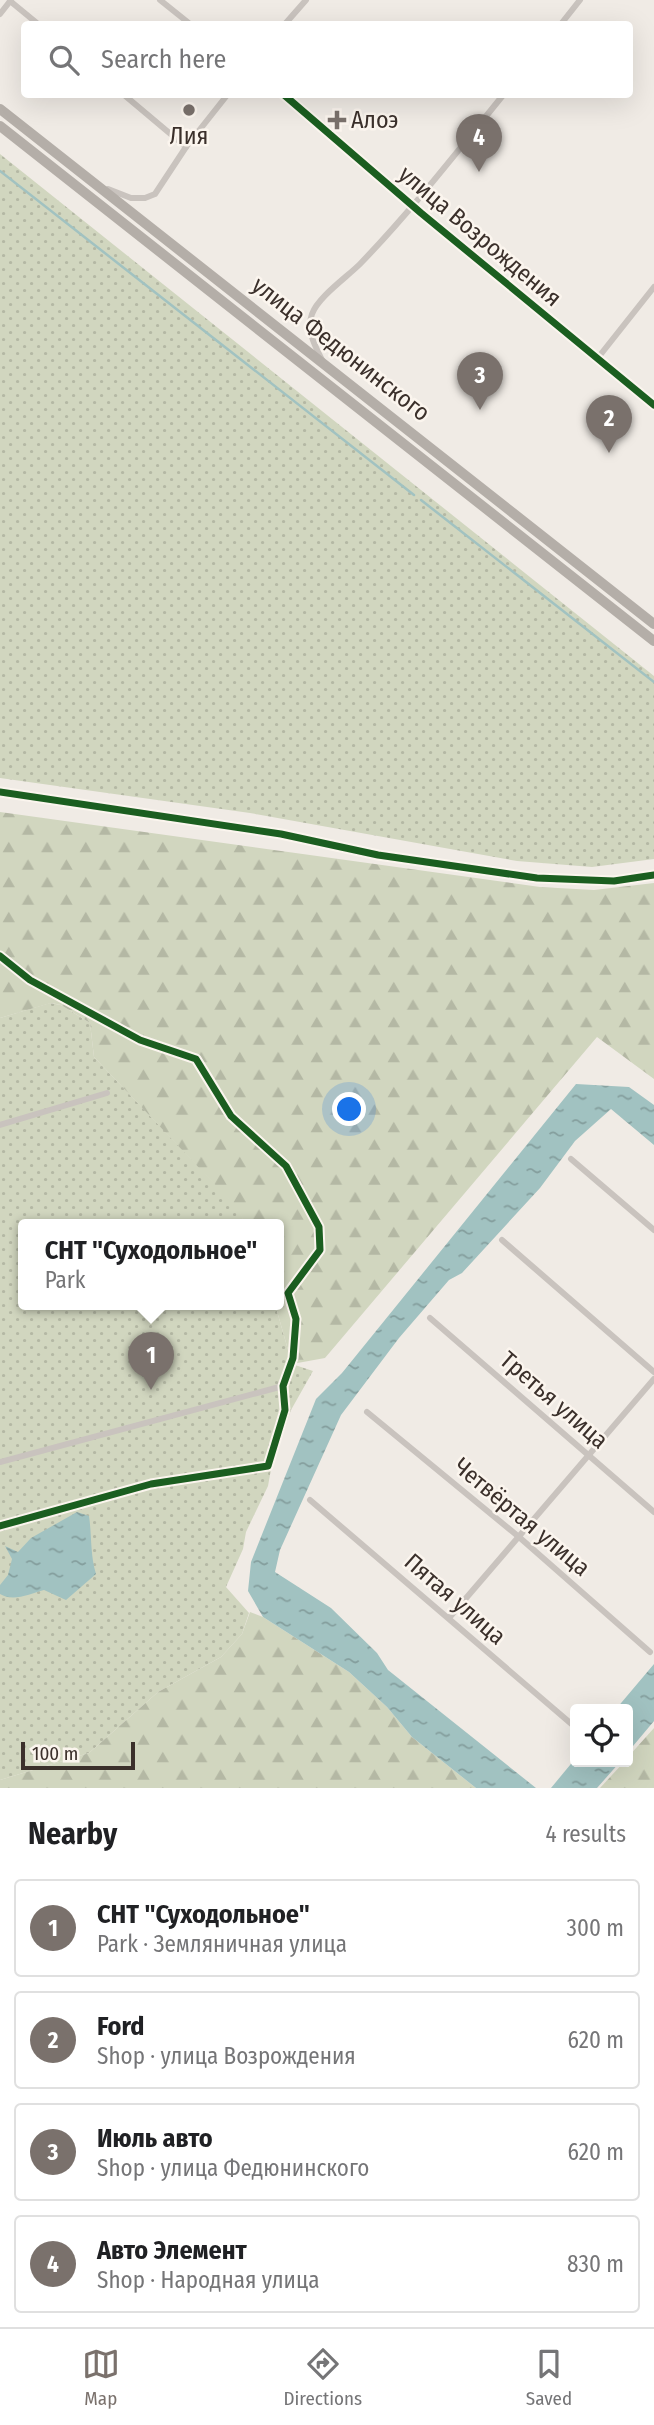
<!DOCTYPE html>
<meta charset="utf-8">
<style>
body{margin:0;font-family:"Fira Sans Condensed",sans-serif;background:#f2f2f2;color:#202124}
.controls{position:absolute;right:21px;bottom:21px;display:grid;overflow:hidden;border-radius:7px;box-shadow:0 7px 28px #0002}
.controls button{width:63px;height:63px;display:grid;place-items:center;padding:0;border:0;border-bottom:2px solid #e0e0e0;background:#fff;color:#202124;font:35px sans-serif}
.scale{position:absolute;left:21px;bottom:18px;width:114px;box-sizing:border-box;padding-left:7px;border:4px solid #3b302b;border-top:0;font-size:19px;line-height:24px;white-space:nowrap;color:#3b302b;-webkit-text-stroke:5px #fbf5ee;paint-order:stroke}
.you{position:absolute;left:350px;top:1110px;width:24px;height:24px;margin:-18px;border:5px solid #fff;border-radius:50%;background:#1a73e8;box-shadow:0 0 0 10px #1a73e833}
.badge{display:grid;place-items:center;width:46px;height:46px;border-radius:50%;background:#7a716c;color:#fff;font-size:23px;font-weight:700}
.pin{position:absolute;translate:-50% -58px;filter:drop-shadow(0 2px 4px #0008)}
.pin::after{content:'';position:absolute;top:37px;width:24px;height:21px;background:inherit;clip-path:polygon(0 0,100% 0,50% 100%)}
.popup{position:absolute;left:18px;top:1219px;width:266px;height:91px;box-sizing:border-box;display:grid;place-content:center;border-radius:7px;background:#fff;filter:drop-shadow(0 2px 5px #0005);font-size:23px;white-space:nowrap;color:#757577}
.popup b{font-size:26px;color:#202124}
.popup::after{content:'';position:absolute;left:50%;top:100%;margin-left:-14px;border:14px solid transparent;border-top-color:#fff}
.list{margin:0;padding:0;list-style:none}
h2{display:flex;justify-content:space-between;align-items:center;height:91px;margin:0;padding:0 28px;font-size:30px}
h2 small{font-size:23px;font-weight:400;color:#757577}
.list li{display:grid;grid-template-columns:46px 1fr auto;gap:21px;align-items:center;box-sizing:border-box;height:98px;margin:0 14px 14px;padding:0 14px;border:2px solid #e0e0e0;border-radius:7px}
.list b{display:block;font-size:26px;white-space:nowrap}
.list p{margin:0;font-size:23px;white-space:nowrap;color:#757577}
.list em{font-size:23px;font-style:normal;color:#757577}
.icon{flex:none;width:38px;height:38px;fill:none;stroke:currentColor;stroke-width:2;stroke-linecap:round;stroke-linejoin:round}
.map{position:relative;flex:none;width:654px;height:1788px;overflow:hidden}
.search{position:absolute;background:#fff;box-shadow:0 7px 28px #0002;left:21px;right:21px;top:21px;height:77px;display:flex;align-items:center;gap:18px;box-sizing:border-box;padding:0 24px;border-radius:7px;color:#757577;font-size:26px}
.sheet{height:539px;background:#fff}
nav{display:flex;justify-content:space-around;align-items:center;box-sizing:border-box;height:98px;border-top:2px solid #e0e0e0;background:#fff;font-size:19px;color:#757577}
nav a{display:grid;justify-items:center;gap:4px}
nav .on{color:#7a716c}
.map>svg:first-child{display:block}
.grass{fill:url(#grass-dots)}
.forest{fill:url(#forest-firs)}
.water{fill:url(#water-ripples)}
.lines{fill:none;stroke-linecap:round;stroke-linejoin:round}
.stream{stroke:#a1c2c1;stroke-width:2.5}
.minor{stroke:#c9c3be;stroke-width:6}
.trunk{stroke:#b4aea8;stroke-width:10}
.cycleway-casing{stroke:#fbf5ee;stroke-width:11}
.cycleway{stroke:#1b5e20;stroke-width:7}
.poi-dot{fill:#7a716c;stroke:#fbf5ee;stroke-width:2.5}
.labels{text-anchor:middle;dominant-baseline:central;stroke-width:5;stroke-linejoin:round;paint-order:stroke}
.poi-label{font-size:24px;fill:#3b302b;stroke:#fbf5ee;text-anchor:start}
.street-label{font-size:24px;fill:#3b302b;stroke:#fbf5ee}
</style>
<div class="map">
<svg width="654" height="1788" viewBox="0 0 654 1788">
<defs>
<pattern id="grass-dots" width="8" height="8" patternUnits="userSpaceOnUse" patternTransform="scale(1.75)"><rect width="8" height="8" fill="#d1d6bf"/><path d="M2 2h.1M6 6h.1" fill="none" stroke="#b4b8a4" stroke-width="1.8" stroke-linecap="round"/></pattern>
<pattern id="forest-firs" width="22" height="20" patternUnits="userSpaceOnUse" patternTransform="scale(1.75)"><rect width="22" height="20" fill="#d1d6bf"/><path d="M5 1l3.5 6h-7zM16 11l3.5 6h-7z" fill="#b4b8a4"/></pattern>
<pattern id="water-ripples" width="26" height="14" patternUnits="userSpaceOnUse" patternTransform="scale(1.75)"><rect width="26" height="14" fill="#a1c2c1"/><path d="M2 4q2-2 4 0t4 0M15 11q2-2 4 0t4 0" fill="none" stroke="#849e9d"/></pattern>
</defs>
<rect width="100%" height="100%" fill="#f0ebe5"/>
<g class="grass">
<polygon points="0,154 654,676 654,859 592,867 517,861 250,813 0,778"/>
<polygon points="50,1003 61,1005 90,1023 94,1057 239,1209 245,1224 23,1224 23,1304 275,1304 292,1364 313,1371 291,1410 271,1469 268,1486 246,1532 243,1549 226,1587 249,1613 242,1634 221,1657 158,1692 89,1753 0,1780 0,1018"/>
</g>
<g class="forest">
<polygon points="0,812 540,887 594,890 654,883 654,1079 597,1037 325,1358 292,1364 275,1304 279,1304 279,1224 245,1224 238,1209 94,1057 90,1023 61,1005 51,1003 0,1018"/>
<polygon points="250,1612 263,1617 349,1672 387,1707 412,1737 476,1788 0,1788 0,1780 89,1753 158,1692 221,1657 242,1634"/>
<polygon points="654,1728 654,1788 600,1788 624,1762 628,1762 628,1757"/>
</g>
<g class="water">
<polygon points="576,1084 629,1087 654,1105 654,1145 611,1109 575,1141 540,1188 462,1273 449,1280 399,1338 341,1415 280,1550 275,1572 331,1608 377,1653 388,1670 536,1788 476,1788 412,1737 387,1707 349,1672 263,1617 248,1591 251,1562 316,1399 342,1373"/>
<path d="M77,1512L89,1516C92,1536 90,1554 96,1574L66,1600L44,1590C30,1594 13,1602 0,1594V1585L8,1575L12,1559L5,1546L18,1552L31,1538Z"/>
<polygon points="654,1664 654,1721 628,1752 628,1709 616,1709"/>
<polygon points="575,1759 575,1762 620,1762 597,1788 551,1788"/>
</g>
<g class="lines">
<g class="stream">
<polyline points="0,171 414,495"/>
<polyline points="421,500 654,682"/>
</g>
<g class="minor">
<polyline points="160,0 190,24"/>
<polyline points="10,1 38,24"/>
<polyline points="0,14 11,0"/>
<polyline points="285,24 306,0"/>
<polyline points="561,24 580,0"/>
<polyline points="123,94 186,147"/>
<polyline points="283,94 421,213 654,405"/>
<polyline points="108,189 131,198 145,198 155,194 186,147 228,94"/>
<polyline points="597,359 654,287"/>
<path d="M322,360C315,346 306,330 312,314C318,297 347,277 360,264C412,210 457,152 504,94"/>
<polyline points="0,792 281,834 378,855 537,878 614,881 654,875"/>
<polyline points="0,956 30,980 140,1040 196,1059 231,1116 286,1166 319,1227 320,1250 288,1293 296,1319 293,1358 283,1386 285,1410 268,1466 151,1484 0,1526"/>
<polyline points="0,1125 107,1093"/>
<polyline points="571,1159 654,1230"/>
<polyline points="502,1240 654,1372"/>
<polyline points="430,1318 654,1512"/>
<polyline points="367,1412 519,1537 650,1652"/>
<polyline points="0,1462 283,1386"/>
<polyline points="310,1500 575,1727"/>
<polyline points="449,1618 654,1379"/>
</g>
<g class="trunk">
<polyline points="0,109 654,624"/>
<polyline points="0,126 654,641"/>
</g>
<g class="cycleway-casing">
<g id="cycleway">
<polyline points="283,94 421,213 654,405"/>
<polyline points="0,792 281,834 378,855 537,878 614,881 654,875"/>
<polyline points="0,956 30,980 140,1040 196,1059 231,1116 286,1166 319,1227 320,1250 288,1293 296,1319 293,1358 283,1386 285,1410 268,1466 151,1484 0,1526"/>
</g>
</g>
<use href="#cycleway" class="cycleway"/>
</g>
<g class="poi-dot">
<circle cx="189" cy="110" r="7"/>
<path d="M333.5 109.5h7v7h7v7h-7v7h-7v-7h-7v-7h7z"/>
</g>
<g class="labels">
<g class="poi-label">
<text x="351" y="120">Алоэ</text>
<text x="189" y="136" text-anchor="middle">Лия</text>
</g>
<g class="street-label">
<text transform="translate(480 236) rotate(40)">улица Возрождения</text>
<text transform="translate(341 349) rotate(38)">улица Федюнинского</text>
<text transform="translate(554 1400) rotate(41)">Третья улица</text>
<text transform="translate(522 1517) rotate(40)">Четвёртая улица</text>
<text transform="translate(455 1599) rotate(41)">Пятая улица</text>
</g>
</g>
</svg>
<div class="controls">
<button><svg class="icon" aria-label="locate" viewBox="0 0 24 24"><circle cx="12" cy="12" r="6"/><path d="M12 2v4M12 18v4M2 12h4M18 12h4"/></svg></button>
</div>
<div class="scale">100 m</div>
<div class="you"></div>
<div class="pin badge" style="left:151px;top:1390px">1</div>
<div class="popup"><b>СНТ &quot;Суходольное&quot;</b>Park</div>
<div class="pin badge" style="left:609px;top:453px">2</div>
<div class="pin badge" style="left:480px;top:410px">3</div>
<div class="pin badge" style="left:479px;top:172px">4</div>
<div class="search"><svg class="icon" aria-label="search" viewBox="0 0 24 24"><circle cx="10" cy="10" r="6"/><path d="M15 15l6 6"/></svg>Search here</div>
</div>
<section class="sheet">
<h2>Nearby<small>4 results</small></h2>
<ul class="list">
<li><span class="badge">1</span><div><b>СНТ &quot;Суходольное&quot;</b><p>Park · Земляничная улица</p></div><em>300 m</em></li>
<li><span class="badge">2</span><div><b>Ford</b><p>Shop · улица Возрождения</p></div><em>620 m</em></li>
<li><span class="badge">3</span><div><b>Июль авто</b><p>Shop · улица Федюнинского</p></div><em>620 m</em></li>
<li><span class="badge">4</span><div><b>Авто Элемент</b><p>Shop · Народная улица</p></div><em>830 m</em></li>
</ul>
</section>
<nav>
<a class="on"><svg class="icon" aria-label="map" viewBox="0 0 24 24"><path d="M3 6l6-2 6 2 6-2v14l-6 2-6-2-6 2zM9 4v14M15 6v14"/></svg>Map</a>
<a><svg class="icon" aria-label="directions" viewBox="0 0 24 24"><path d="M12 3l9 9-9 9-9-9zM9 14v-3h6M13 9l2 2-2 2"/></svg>Directions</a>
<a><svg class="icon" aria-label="saved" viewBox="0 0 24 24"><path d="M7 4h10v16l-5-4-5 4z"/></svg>Saved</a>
</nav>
